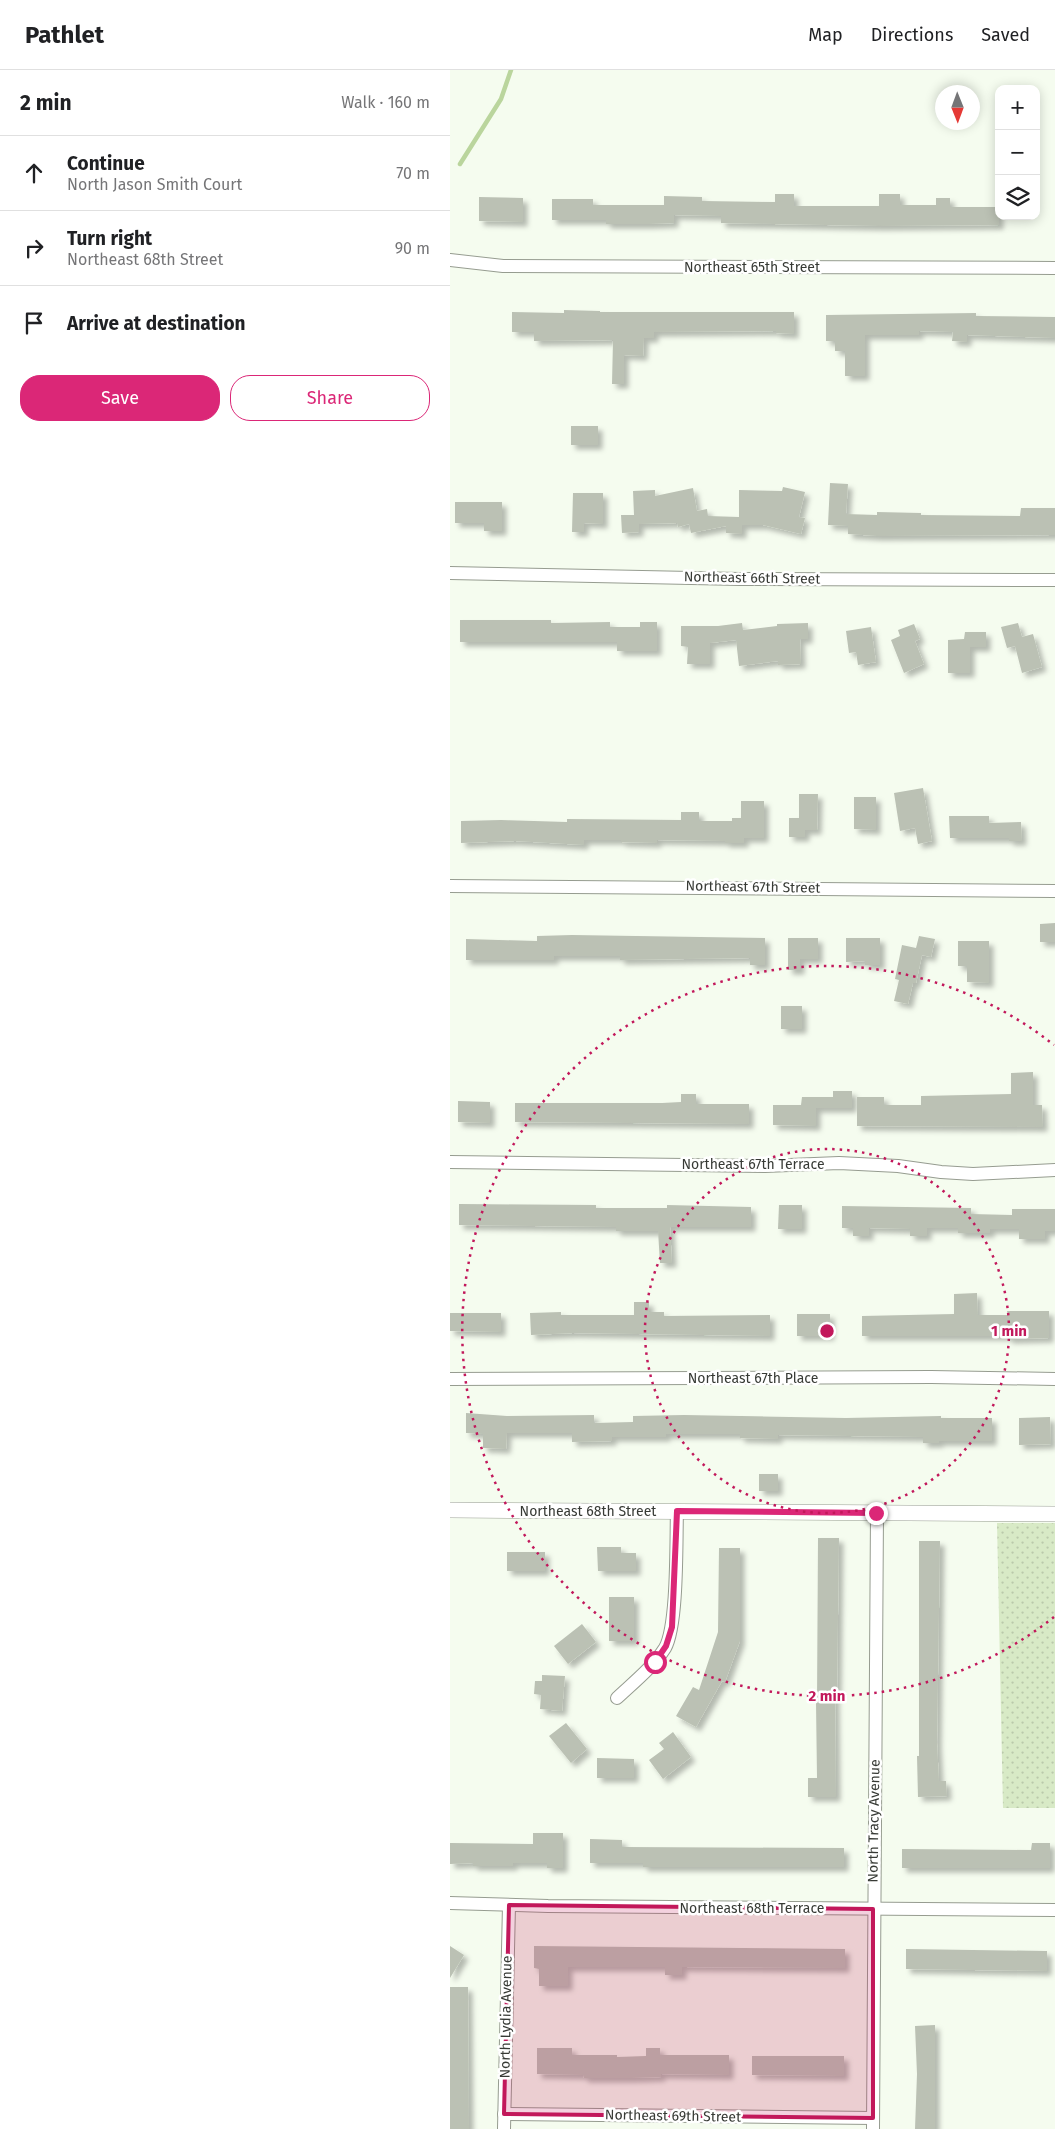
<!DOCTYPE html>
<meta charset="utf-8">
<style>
body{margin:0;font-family:"Fira Sans",sans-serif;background:#f6f6f6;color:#202124}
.controls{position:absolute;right:15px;top:15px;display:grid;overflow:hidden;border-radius:10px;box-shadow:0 2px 12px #0003}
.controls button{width:45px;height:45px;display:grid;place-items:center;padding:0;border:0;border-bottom:1px solid #e0e0e0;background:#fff;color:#202124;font:25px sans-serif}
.compass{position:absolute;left:485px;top:15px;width:45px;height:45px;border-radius:50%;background:#fff;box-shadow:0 2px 12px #0003;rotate:179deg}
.stop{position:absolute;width:15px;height:15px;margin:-11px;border:4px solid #db2777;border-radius:50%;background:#fff}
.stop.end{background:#db2777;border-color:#fff;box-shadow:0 1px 5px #0008}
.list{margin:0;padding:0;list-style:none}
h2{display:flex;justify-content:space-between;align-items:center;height:65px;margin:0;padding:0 20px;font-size:21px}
h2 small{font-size:16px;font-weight:400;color:#757577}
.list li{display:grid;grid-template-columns:32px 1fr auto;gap:15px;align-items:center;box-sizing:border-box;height:75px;padding:0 20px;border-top:1px solid #e0e0e0}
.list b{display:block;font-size:19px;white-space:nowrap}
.list p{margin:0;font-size:16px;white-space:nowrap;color:#757577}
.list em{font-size:16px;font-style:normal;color:#757577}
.actions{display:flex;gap:10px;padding:15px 20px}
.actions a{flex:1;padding:11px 0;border:1px solid #db2777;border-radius:20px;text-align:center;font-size:18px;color:#db2777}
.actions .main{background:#db2777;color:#fff}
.icon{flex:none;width:28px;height:28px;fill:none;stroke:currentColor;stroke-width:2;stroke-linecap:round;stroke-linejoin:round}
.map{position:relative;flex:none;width:605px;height:2059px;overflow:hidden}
header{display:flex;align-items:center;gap:30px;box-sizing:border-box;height:70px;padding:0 25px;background:#fff;border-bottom:1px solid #e0e0e0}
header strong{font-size:24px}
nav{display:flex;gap:28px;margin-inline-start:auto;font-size:18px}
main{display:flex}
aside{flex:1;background:#fff}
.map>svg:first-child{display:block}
.grass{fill:url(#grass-dots)}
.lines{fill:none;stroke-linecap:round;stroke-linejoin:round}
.stream{stroke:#bad59d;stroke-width:4.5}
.building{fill:#bbc1b4;filter:url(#shadow)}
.minor-casing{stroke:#969c90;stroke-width:14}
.tertiary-casing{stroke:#969c90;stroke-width:16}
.minor{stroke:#fff;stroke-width:12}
.tertiary{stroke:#fff;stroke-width:15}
.route{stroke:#db2777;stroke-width:6}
.marked{fill:#c2185b;fill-opacity:0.2;stroke:#c2185b;stroke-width:4;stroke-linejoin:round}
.ring{fill:none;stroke:#c2185b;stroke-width:2.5;stroke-dasharray:2.5 5}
.labels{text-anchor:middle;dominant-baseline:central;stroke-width:5;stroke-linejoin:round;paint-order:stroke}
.street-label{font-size:14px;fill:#373a35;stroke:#fff}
.centre{fill:#c2185b;stroke:#fff;stroke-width:2.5}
.ring-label{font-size:15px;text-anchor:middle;font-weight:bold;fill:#c2185b;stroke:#fff;stroke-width:5;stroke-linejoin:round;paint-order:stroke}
</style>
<header>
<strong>Pathlet</strong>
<nav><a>Map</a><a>Directions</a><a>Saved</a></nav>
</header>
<main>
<aside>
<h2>2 min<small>Walk · 160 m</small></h2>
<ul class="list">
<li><svg class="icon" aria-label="ahead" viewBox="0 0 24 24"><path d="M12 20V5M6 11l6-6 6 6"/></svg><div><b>Continue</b><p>North Jason Smith Court</p></div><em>70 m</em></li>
<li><svg class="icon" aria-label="right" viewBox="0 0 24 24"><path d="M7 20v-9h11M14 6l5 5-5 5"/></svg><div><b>Turn right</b><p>Northeast 68th Street</p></div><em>90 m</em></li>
<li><svg class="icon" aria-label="arrive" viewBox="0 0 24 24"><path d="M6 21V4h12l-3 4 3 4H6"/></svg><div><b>Arrive at destination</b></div></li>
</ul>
<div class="actions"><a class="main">Save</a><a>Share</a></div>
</aside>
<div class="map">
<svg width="605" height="2059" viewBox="0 0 605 2059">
<defs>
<pattern id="grass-dots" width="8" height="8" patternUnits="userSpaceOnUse" patternTransform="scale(1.25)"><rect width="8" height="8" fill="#d8eac6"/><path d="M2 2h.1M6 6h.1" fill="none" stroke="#bac9ab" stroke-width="1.8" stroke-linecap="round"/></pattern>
<filter id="shadow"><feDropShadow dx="4.5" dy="4.5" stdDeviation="2.5" flood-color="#0004"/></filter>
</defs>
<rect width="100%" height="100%" fill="#f5fcef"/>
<polygon class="grass" points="547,1453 605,1453 605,1738 553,1738"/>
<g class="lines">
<polyline class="stream" points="10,94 51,29 61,0"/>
</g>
<g class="building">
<polygon points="325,124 344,124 344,136 429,136 429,124 450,124 450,135 486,135 486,128 500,128 500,137 549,137 549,155 429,156 271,153 271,146 224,145 224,153 199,154 156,154 156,150 102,150 102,129 143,129 143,135 214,135 214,126 252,127 252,131 325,132"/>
<polygon points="29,127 73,128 73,152 29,151"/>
<polygon points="114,240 150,241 150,242 344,242 344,264 326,263 326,261 204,262 204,268 194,268 193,286 174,285 174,314 162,314 163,270 84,271 84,262 62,262 62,242 114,243"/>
<polygon points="526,243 526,246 605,247 605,268 517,265 517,272 502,271 503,262 469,261 469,265 415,265 415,306 395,306 395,281 385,281 385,271 376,271 376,245"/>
<rect x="121" y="356" width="27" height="19"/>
<polygon points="380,413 398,414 396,444 427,445 427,442 471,443 471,445 570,446 571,438 605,438 605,465 427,466 398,464 398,456 378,455"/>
<polygon points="333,417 355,422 349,447 355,448 351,464 313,455 292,455 292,464 276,463 276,456 241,463 239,454 228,457 227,453 189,454 189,462 172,463 171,445 184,445 183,421 205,420 205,426 243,418 247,441 257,439 258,446 289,447 289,420 332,421"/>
<polygon points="123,423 153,423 153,454 134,453 134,462 122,462"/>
<polygon points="5,432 52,432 52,461 34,461 34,453 5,453"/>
<polygon points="10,550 101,550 101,553 160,552 160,557 190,557 190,552 207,552 207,581 167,581 167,572 10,572"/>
<polygon points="292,553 293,560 327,556 327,554 358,553 358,569 350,569 351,594 328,595 328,591 289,596 286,570 260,573 260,594 237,594 238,577 231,576 231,556 268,556"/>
<polygon points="568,553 572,567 583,564 592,597 572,603 565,576 557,578 551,557"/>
<polygon points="464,554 470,569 465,571 474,594 454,603 441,570 450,566 448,560"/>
<polygon points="421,557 426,592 408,595 406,582 399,583 396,561"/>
<polygon points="515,562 536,562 536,577 520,577 520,603 498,603 498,570 514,569"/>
<polygon points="473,718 482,771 468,774 465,758 450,761 444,723"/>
<polygon points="349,724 368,724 367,760 355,760 355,767 339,767 339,748 349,748"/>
<polygon points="404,727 426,727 426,760 404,759"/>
<polygon points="291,731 314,731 314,768 294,768 294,773 275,773 275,771 207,770 207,773 171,772 171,770 134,770 134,775 65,771 11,773 11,751 51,750 117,752 117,749 231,750 231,742 249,742 249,751 282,751 282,748 291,748"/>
<polygon points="499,746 539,746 539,753 571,752 572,771 559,771 559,768 500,768"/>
<polygon points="605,853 605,872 590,872 590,854"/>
<polygon points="122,865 315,868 315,895 300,895 300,888 170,890 170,886 104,886 104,890 16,890 16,869 87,871 87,866"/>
<polygon points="469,866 485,869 481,887 472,885 466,913 463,913 458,934 444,931 449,910 445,909 452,875 466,878"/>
<polygon points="338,868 368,868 368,889 350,889 350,900 338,900"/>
<polygon points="396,868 430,868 430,895 415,895 415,891 396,892"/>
<polygon points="508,871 539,871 539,913 517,912 517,896 508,896"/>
<rect x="331" y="936" width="21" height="23"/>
<polygon points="583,1002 583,1035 592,1035 593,1057 407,1056 407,1027 434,1027 434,1035 471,1035 471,1026 561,1024 561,1003"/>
<polygon points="383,1021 402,1021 402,1038 366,1038 366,1056 323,1055 323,1035 351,1035 352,1027 383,1027"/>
<polygon points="231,1024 246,1024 246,1034 299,1034 299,1054 65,1052 65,1033 212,1033 231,1032"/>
<polygon points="8,1031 40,1032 40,1053 8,1052"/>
<polygon points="9,1134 146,1135 146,1138 217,1138 217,1135 301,1137 301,1157 220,1157 222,1193 210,1193 208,1161 166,1161 166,1157 9,1155"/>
<polygon points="329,1135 352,1135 352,1159 328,1159"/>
<polygon points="392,1136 521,1138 521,1144 562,1145 562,1139 605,1139 605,1161 595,1161 595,1169 569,1169 569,1159 540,1159 540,1163 508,1163 508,1158 477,1158 477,1166 460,1166 460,1159 419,1158 419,1166 403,1166 403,1158 392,1158"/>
<polygon points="527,1223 528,1245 558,1245 557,1241 599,1241 599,1268 558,1269 558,1266 412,1266 412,1246 504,1244 504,1224"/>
<polygon points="184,1232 199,1232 199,1242 214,1242 214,1246 320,1245 320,1266 123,1263 81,1265 80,1243 111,1242 111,1245 184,1245"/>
<polygon points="0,1243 51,1243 51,1262 0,1261"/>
<rect x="347" y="1244" width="33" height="22"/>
<polygon points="16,1343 57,1346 144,1345 144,1353 183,1352 183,1346 234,1345 396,1348 491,1346 491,1348 542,1348 542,1371 489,1371 489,1373 473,1373 473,1367 328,1365 328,1369 290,1368 290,1364 216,1364 216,1367 162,1367 162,1371 122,1372 122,1363 57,1363 56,1379 33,1378 33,1364 16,1363"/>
<polygon points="600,1347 601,1374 569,1375 569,1348"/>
<rect x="309" y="1404" width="19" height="17"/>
<polygon points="368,1468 389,1468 387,1622 385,1622 386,1727 358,1727 358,1708 367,1708 366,1632 367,1632"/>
<polygon points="469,1471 490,1471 487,1673 489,1711 496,1711 497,1726 468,1727 467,1686 469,1686"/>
<polygon points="147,1477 171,1477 171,1483 186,1483 186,1501 148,1501"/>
<polygon points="269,1478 290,1478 290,1571 275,1612 272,1611 246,1657 226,1646 243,1617 249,1620 268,1562"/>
<rect x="57" y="1482" width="38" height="19"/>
<rect x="159" y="1527" width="25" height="44"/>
<polygon points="132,1554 146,1572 118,1594 104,1576"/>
<polygon points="92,1605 115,1606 112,1641 90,1639 91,1625 84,1624 85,1611 92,1611"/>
<polygon points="116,1653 137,1679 121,1693 99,1666"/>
<polygon points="223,1662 241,1687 213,1709 199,1690 214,1679 209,1673"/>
<polygon points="147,1688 184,1689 184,1708 147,1708"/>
<polygon points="83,1763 113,1763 113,1798 97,1798 97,1793 63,1793 63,1796 23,1796 23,1793 0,1794 0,1773 83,1774"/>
<polygon points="140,1769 172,1770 172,1777 394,1778 394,1797 193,1797 193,1793 140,1793"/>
<polygon points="582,1773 600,1773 600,1798 452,1798 452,1779 581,1780"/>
<polygon points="0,1876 14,1885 0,1908"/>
<polygon points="84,1876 395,1879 395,1898 232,1897 232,1905 215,1905 215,1897 118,1897 118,1916 89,1916 89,1899 84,1898"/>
<polygon points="456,1879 597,1881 597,1901 456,1899"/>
<polygon points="0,1917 18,1917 19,2059 0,2059"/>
<polygon points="485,1955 485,2059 465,2059 467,2004 465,1956"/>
<polygon points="87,1978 122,1978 122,1985 167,1985 167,1987 196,1986 196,1978 210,1978 210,1985 279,1985 279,2005 211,2004 211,2007 181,2008 134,2008 133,2005 87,2004"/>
<polygon points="302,1986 394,1986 394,2006 302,2005"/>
</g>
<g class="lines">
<g class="minor-casing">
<g id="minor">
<polyline points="0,190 53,196 605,198"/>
<polyline points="0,503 290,509 605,510"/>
<polyline points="0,816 605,821"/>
<polyline points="0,1092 315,1096 389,1093 448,1096 491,1102 523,1104 605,1100"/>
<polyline points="0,1309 481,1307 605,1309"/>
<path d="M167,1628C184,1612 203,1597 215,1578C228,1555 226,1471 227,1441"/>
<polyline points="0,1833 98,1836 605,1840"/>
<polyline points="54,2044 423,2048"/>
<polyline points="54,2059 59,1835"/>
<polyline points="423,2059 427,1443"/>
</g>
</g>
<g class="tertiary-casing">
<polyline id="tertiary" points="0,1440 605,1444"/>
</g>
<use href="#minor" class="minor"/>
<use href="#tertiary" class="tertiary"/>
</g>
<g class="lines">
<polyline class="route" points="205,1592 216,1576 222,1557 227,1441 426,1443"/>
</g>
<path class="marked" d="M59,1835L423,1839V2048L54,2044Z"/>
<g class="ring">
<circle cx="377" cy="1261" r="182"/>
<path d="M604 1547A365 365 0 1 1 604 975"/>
</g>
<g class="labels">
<g class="street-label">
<text x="302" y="197">Northeast 65th Street</text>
<text transform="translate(302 508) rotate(1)">Northeast 66th Street</text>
<text transform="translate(303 817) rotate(1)">Northeast 67th Street</text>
<text x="303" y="1094">Northeast 67th Terrace</text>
<text x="303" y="1308">Northeast 67th Place</text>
<text x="138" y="1441">Northeast 68th Street</text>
<text transform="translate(424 1751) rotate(-89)">North Tracy Avenue</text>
<text x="302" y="1838">Northeast 68th Terrace</text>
<text transform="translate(56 1947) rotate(-89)">North Lydia Avenue</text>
<text transform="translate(223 2046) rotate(1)">Northeast 69th Street</text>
</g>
</g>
<circle cx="377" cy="1261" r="8" class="centre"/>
<g class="ring-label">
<text x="559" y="1266">1 min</text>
<text x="377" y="1631">2 min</text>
</g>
</svg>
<div class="controls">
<button>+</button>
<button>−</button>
<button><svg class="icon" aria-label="layers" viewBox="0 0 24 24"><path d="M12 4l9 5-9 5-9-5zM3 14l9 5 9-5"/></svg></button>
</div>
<svg class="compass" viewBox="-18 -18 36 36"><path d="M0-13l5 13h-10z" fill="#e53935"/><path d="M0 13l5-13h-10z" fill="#757577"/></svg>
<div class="stop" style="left:205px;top:1592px"></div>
<div class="stop end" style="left:426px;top:1443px"></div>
</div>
</main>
